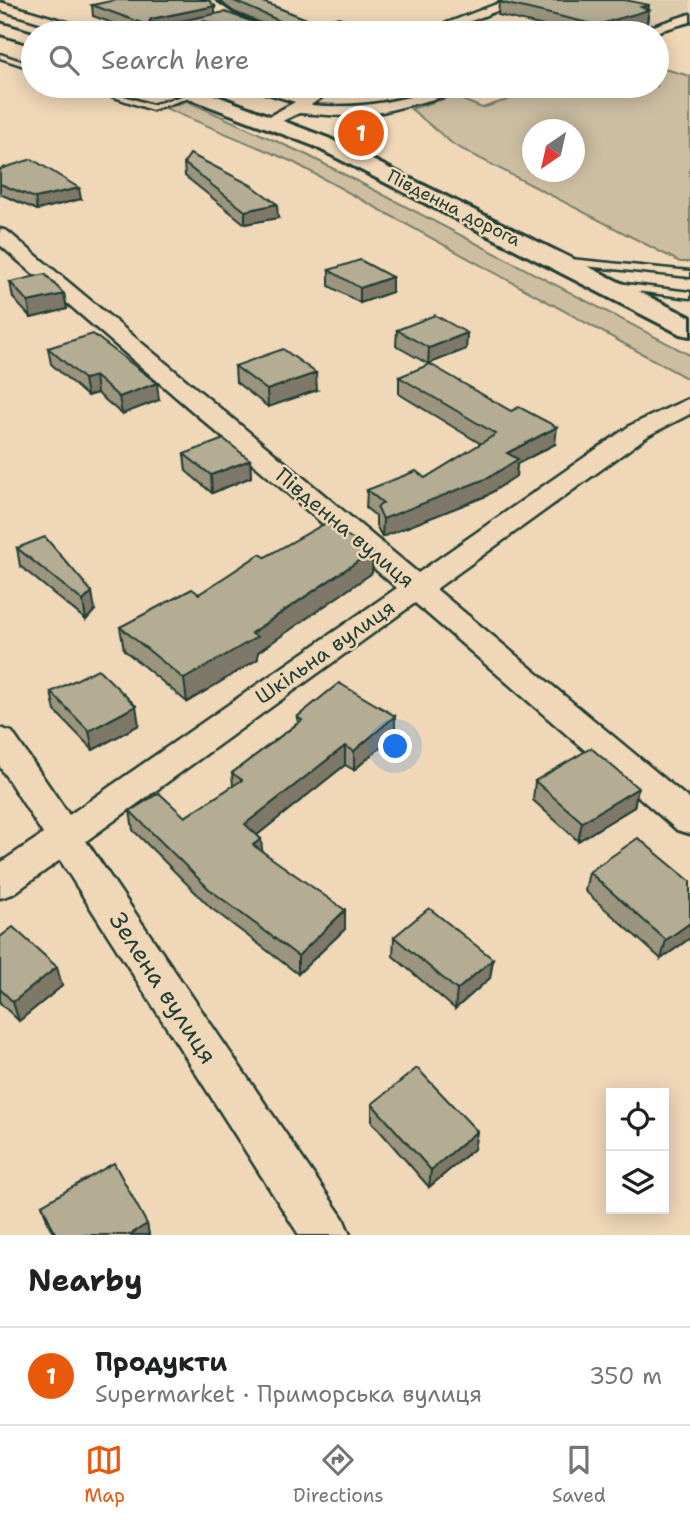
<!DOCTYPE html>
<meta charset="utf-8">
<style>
body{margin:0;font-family:"Shantell Sans",sans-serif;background:#f6f6f6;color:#202124}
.controls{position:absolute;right:21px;bottom:21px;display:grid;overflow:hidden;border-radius:0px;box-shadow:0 4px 18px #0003}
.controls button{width:63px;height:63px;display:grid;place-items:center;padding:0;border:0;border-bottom:2px solid #e0e0e0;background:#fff;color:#202124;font:35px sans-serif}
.compass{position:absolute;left:522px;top:119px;width:63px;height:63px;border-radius:50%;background:#fff;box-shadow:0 4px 18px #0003;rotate:214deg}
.you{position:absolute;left:396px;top:747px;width:24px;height:24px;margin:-18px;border:5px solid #fff;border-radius:50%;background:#1a73e8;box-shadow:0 0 0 10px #1a73e833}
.badge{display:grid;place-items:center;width:46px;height:46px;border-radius:50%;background:#ea580c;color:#fff;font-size:23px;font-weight:700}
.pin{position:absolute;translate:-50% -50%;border:4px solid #fff;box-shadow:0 2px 7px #0006}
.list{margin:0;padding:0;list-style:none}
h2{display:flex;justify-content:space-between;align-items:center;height:91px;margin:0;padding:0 28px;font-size:30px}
h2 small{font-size:23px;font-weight:400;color:#757577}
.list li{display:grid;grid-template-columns:46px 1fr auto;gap:21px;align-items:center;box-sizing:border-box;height:98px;padding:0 28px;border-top:2px solid #e0e0e0}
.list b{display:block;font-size:26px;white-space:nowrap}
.list p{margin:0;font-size:23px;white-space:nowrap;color:#757577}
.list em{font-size:23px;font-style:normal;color:#757577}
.icon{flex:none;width:38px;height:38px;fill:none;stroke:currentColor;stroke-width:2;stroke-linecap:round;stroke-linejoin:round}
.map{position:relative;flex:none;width:690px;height:1235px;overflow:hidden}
.search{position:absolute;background:#fff;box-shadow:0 4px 18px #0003;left:21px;right:21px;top:21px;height:77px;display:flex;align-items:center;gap:18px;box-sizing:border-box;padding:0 24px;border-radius:38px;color:#757577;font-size:26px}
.sheet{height:189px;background:#fff}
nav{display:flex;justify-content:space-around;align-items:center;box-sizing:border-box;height:98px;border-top:2px solid #e0e0e0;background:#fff;font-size:19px;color:#757577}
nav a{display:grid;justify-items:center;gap:4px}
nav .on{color:#ea580c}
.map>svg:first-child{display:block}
.built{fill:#ddcaac}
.green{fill:#cdbea2;stroke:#767e6b;stroke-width:2;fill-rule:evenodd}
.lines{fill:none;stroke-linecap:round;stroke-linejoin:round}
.lane-casing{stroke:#1f3d34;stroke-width:5}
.street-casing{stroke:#1f3d34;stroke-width:5}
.highway-casing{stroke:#1f3d34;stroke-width:6}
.lane{fill:#efd7b7;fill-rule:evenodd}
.street{fill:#efd7b7;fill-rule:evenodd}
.highway{fill:#efd7b7;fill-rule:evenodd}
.wall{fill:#9b947e;stroke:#1f3d34;stroke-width:2}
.shaded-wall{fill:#7e7867;stroke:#1f3d34;stroke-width:2}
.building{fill:#b4ac93;stroke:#1f3d34;stroke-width:2}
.labels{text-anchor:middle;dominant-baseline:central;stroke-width:5;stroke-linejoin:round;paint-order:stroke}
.far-street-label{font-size:18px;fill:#1f3d34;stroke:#efd7b7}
.street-label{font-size:21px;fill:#1f3d34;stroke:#efd7b7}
.near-street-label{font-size:24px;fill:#1f3d34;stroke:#efd7b7}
</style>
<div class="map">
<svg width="690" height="1235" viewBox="0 0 690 1235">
<rect width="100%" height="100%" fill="#efd7b7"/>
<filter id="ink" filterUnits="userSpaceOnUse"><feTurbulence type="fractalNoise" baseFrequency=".0143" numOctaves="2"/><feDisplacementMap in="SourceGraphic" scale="14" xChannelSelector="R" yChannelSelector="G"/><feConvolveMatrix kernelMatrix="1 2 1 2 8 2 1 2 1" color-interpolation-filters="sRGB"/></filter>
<g filter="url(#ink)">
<polygon class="built" points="531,0 690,0 690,15 630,33 568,33 490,14"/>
<g class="green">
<path d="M657,67L690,76V262H680L454,145L411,109L453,96L482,108L551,86H657ZM532,130H574V172H532Z"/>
<polygon points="187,101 309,156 690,355 690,380 293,162 165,108"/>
</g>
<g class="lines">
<g class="lane-casing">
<g id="lane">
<polygon points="0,54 33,65 33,69 0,58"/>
<polygon points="82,86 93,86 152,105 196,92 200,94 152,110"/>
<polygon points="560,258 690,271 690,277 556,263 555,261"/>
<polygon points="609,282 690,292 690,298 605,287 605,283"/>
</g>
</g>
<g class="street-casing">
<g id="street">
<path d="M200,0H213L233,14L278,33C250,34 219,21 200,0Z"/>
<polygon points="507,0 525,0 440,33 421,33"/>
<polygon points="0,2 94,30 96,33 76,33 0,10"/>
<polygon points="690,14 690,22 652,33 632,33"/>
<path d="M251,86H273L305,95L321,86H338L311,105C341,108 370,106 400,99C424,94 445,85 470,86L446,96L382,112L343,116L299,113L272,126L266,124L264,121L266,118L295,102L253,89Z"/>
<polygon points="0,229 7,231 418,573 631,425 690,398 690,414 649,435 436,589 690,800 690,834 677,830 415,603 86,841 343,1218 350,1235 299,1235 60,860 13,894 0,898 0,863 43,834 0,767 0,728 12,732 69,815 397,588 0,245"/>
</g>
</g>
<g class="highway-casing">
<g id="highway">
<polygon points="0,23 33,33 33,44 0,34"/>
<polygon points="165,86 191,86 328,138 690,317 690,336 680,334 314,146 167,90"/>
</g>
</g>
<use href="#lane" class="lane"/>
<use href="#street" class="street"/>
<use href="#highway" class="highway"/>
</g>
<g class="wall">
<polygon points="218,0 265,0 261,1 319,24 395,33 210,33 204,32 198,33 140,33 93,16 92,5 215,6 215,14 261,23 234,12"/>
<polygon points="499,2 649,10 647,23 614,33 572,33 498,15"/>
<polygon points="341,86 374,86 362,91"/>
<polygon points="184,163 278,218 245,224 185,176"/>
<polygon points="0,169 81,199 37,210 0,194"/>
<polygon points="329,270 392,292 360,303 329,286"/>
<polygon points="10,282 64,294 67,309 31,318 13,298"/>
<polygon points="397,330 467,333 466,349 428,364 396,346"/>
<polygon points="48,348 159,400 122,414 97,393 87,396 51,364"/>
<polygon points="235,366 317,390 268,407 236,382"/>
<polygon points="399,377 555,444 517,464 516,476 486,496 382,537 376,525 376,516 366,508 367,490 425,478 481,444 399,394"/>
<polygon points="184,454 250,460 251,477 212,493 186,471"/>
<polygon points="17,548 95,610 86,620 20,566"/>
<polygon points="373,551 372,573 258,652 258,659 187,702 124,650 120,627 199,594 265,557"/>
<polygon points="51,692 139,725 93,750 55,711"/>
<polygon points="297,717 395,735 354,770 345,765 257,835 262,851 345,929 298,974 211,908 133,830 130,811 185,817 233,786 232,773 298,723"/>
<polygon points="535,781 638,788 634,807 578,841 533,800"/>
<polygon points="589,872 690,881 690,938 661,959 585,891"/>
<polygon points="0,937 62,986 19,1021 0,1003"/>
<polygon points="394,937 493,959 490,978 455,1009 393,956"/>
<polygon points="372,1104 477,1131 474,1149 429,1187 372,1122"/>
<polygon points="42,1205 147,1224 149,1235 54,1235 48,1223"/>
</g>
<g class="shaded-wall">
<polygon points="649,5 647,23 614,33 596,33 597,25 641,7"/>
<polygon points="215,6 215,17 158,29 149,22 151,19"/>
<polygon points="204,21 204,32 198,33 162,33 161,30"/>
<polygon points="362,86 374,86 362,91"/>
<polygon points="79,188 81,199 37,210 35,198"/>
<polygon points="277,204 278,218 245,224 245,211"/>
<polygon points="392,277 392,292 360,303 360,288"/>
<polygon points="64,294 67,309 31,318 28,302"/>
<polygon points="467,333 466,349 428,364 429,348"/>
<polygon points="316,373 317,390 268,407 267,390"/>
<polygon points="95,376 97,393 87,396 84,379"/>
<polygon points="157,383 159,400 122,414 119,397"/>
<polygon points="557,427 555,444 517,464 516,476 486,496 382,537 383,519"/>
<polygon points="250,460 251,477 212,493 211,475"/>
<polygon points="373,551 372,573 258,652 258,659 187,702 184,679"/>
<polygon points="92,592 95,610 86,620 83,601"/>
<polygon points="136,706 139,725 93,750 89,731"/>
<polygon points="395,716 395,735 354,770 354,751"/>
<polygon points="345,746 345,765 247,843 245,824"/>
<polygon points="638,788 634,807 578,841 582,822"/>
<polygon points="261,839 263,858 253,845"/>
<polygon points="345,910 345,929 298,974 298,956"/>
<polygon points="690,923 690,938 661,959 666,940"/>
<polygon points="493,959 490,978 455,1009 457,990"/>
<polygon points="57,967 62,986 19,1021 13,1002"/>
<polygon points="477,1131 474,1149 429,1187 431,1170"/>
<polygon points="147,1224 149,1235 129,1235"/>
</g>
<g class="building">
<polygon points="116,0 208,0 215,6 151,19 149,22 166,24 225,12 256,23 278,25 280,21 232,0 258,0 319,24 338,17 395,33 255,33 204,21 161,30 92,5"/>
<polygon points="503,0 625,0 649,5 641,7 649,10 597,25 499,2"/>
<polygon points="190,154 251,185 277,204 245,211 184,163"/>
<polygon points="32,159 79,188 35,198 0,184 0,169"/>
<polygon points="360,260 392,277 360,288 329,270"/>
<polygon points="45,274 64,294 28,302 10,282"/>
<polygon points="435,315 467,333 429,348 397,330"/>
<polygon points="93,334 157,383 119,397 95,376 84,379 48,348"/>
<polygon points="283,349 316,373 267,390 235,366"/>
<polygon points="430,364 511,411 519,407 557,427 507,453 518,459 488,478 383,519 377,507 383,503 367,490 416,471 425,478 496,434 399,377"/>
<polygon points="224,439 250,460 211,475 184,454"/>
<polygon points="326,523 373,551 251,633 257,637 184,679 120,627 192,589 199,594 260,554 265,557"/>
<polygon points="45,537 92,592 83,601 17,548"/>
<polygon points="98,669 136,706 89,731 51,692"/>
<polygon points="339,683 395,716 354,751 345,746 245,824 261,839 253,845 345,910 298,956 209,889 130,811 159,793 185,817 242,780 232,773 302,720 297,717"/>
<polygon points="591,748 638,788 582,822 535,781"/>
<polygon points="638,838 690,881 690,923 666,940 589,872"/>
<polygon points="429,908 493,959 457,990 394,937"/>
<polygon points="13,927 57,967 13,1002 0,989 0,937"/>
<polygon points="417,1068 477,1131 431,1170 372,1104"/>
<polygon points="114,1163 147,1224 129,1235 56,1235 42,1205"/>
</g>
</g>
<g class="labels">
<g class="far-street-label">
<text transform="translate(454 208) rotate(27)">Південна дорога</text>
</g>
<g class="street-label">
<text transform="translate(345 528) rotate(40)">Південна вулиця</text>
<text transform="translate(325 652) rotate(-35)">Шкільна вулиця</text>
</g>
<g class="near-street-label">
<text transform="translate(163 988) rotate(57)">Зелена вулиця</text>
</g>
</g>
</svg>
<div class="controls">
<button><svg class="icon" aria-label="locate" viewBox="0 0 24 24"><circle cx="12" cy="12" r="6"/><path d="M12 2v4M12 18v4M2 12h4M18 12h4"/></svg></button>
<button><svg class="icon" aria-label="layers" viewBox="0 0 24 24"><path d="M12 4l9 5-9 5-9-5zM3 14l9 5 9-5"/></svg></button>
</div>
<svg class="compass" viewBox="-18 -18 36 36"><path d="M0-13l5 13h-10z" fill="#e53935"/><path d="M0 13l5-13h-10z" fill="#757577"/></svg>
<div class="you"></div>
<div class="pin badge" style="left:361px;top:133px">1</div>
<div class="search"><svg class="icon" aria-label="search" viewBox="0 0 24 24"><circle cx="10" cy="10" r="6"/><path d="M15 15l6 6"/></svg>Search here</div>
</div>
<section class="sheet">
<h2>Nearby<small></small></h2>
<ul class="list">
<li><span class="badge">1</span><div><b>Продукти</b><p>Supermarket · Приморська вулиця</p></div><em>350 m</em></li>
</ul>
</section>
<nav>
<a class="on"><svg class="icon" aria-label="map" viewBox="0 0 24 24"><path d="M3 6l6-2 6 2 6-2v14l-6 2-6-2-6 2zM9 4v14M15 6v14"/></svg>Map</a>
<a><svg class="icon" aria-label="directions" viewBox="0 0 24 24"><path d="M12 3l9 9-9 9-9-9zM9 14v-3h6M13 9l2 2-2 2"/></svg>Directions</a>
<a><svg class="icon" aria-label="saved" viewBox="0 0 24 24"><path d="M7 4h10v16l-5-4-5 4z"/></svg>Saved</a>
</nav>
